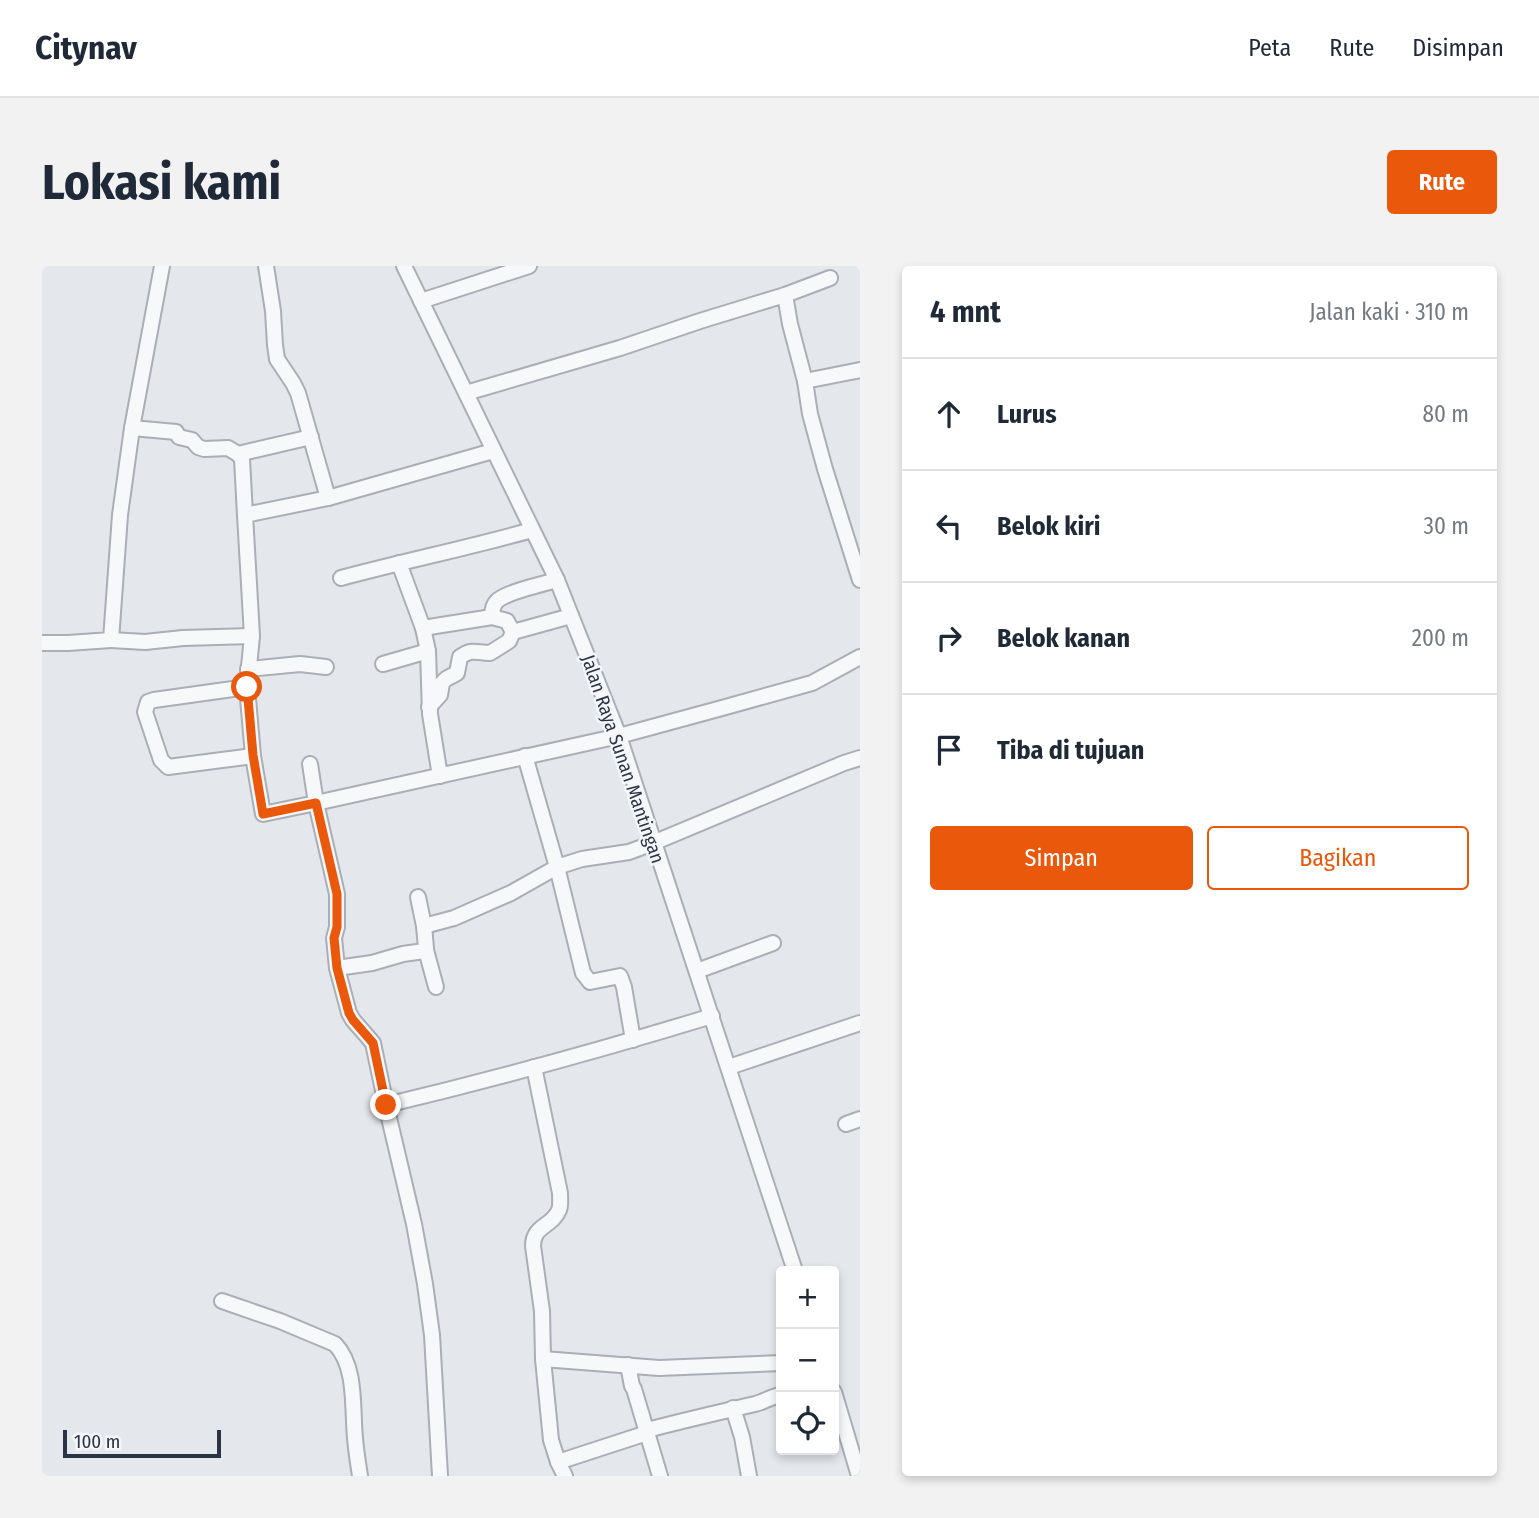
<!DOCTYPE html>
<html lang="id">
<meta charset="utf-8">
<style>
body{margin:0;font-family:"Fira Sans Condensed",sans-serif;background:#f2f2f3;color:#1f2937}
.controls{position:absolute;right:21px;bottom:21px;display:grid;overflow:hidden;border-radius:7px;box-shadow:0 4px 10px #0003}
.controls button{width:63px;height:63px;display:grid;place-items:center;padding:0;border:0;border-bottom:2px solid #e0e1e3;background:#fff;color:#1f2937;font:35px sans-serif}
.scale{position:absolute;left:21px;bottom:18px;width:158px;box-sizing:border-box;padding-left:7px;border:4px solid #2b3445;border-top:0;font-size:19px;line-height:24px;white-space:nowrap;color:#2b3445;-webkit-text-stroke:5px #f4f6f9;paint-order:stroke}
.stop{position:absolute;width:21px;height:21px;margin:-16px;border:5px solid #ea580c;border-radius:50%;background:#fff}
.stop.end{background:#ea580c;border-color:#fff;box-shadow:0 2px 7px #0008}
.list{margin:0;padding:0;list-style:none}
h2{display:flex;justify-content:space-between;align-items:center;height:91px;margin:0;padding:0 28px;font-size:30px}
h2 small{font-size:23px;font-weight:400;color:#747a83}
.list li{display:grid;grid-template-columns:46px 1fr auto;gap:21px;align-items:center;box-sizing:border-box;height:112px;padding:0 28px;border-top:2px solid #e0e1e3}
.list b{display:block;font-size:26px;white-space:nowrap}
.list em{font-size:23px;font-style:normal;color:#747a83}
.actions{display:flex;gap:14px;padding:21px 28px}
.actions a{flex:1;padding:16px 0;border:2px solid #ea580c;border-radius:7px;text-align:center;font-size:24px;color:#ea580c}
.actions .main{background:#ea580c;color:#fff}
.icon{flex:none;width:38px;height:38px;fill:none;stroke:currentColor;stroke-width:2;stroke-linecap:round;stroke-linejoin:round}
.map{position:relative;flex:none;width:818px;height:1210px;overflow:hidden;border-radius:7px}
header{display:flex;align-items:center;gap:42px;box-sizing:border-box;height:98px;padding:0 35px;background:#fff;border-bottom:2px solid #e0e1e3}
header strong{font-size:33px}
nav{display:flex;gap:38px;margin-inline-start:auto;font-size:24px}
.intro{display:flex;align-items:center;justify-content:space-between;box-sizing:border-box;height:168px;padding:0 42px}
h1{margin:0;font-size:49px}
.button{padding:18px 32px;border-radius:7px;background:#ea580c;color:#fff;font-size:24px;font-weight:700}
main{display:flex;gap:42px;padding:0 42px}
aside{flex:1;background:#fff;border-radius:7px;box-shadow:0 4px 10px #0003}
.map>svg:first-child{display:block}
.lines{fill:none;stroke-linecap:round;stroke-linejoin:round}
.minor-casing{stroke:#a9aeb7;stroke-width:18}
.minor{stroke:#f7f8fa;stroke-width:14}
.route{stroke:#ea580c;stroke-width:9}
.labels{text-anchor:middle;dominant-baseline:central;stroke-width:5;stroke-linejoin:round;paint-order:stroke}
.street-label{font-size:19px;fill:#2b3445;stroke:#f4f6f9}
</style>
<header>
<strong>Citynav</strong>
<nav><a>Peta</a><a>Rute</a><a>Disimpan</a></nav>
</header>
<div class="intro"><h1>Lokasi kami</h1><a class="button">Rute</a></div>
<main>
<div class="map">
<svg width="818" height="1210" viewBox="0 0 818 1210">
<rect width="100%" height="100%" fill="#e4e7ec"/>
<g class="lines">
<g class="minor-casing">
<g id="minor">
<polyline points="224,0 231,45 233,79 235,93 251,117 256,127 286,232 451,185"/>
<polyline points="362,0 515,314 577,470 753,1005"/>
<polyline points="743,29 748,58 763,115 768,148 783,203 818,314"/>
<polyline points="379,35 487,0"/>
<polyline points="763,115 818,104"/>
<polyline points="424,127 578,82 658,55 743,29 788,12"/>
<polyline points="90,162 134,166 137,171 150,174 156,181 162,183 186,182 196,188 269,171"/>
<polyline points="196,188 200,193 203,249"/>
<polyline points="357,297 381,362 386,385 388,448 398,510"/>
<path d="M299,312C362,295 426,282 490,264"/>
<path d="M450,351C450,345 451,339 455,335C464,326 501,318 515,314"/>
<polyline points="381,362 450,351 465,355 471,366 529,350"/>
<polyline points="69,374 103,376 141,372 210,370"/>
<polyline points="0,377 26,377 69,374 78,249 90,162 120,0"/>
<polyline points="341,398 386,385"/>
<polyline points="206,403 258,398 284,401"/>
<polyline points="205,421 112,434 106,436 103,446 119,494 126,501 211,490"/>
<path d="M387,441L398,429L400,417L404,413L415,407L418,391C431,382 434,387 448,387L467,375L471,366"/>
<polyline points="268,498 274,537 221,548 211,490 205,421 210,370 203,249 286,232"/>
<polyline points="376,631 382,660"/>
<polyline points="384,684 394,721"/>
<polyline points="295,702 330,697 361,688 382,685 384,682 382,660 412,652 469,627 515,601 483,490"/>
<polyline points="655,705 731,677"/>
<polyline points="591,774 582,721 578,710 548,716 541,707 515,601 540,593 587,586 611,577 802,497 818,492"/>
<path d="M492,801L518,927C518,933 519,939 517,944C510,961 491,959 491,980L500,1045L501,1093L509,1174L516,1196L523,1210"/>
<polyline points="687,801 818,757"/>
<path d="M344,839C453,813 562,783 670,750"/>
<polyline points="804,858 818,853"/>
<path d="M180,1035L238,1055L293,1078C315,1101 310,1142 313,1172C314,1185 316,1197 318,1210"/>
<polyline points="501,1093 617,1102 739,1097"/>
<polyline points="586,1099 590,1120 592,1123 618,1210"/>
<polyline points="792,1126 817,1210"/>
<polyline points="691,1142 700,1171 707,1210"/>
<path d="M516,1196L605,1167L609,1163C644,1154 678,1146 713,1138C722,1136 730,1130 739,1129"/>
<polyline points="398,1210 390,1069 383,1018 372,958 344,839 331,777 311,754 307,747 295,702 292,672 295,661 295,628 274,537 577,470 680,442 770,417 818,391"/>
</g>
</g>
<use href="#minor" class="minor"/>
</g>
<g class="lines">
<polyline class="route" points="205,421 211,489 221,548 274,537 295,628 295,661 292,672 295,702 307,747 311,754 331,777 344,839"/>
</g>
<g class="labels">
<g class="street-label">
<text transform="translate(581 493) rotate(71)">Jalan Raya Sunan Mantingan</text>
</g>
</g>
</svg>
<div class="controls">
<button>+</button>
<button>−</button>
<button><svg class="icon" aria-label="locate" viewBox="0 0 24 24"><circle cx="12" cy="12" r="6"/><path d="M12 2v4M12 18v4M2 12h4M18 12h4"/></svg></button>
</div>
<div class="scale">100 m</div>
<div class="stop" style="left:205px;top:421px"></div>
<div class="stop end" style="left:344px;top:839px"></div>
</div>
<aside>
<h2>4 mnt<small>Jalan kaki · 310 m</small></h2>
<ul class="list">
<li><svg class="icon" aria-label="ahead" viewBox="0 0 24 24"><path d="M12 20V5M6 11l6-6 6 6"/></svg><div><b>Lurus</b></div><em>80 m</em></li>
<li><svg class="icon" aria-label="left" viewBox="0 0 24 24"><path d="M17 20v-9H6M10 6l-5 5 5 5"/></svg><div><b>Belok kiri</b></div><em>30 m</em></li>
<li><svg class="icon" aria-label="right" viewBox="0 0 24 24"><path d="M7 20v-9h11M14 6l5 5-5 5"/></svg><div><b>Belok kanan</b></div><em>200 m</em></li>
<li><svg class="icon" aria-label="arrive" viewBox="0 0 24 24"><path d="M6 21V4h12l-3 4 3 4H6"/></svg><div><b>Tiba di tujuan</b></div></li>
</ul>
<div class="actions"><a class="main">Simpan</a><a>Bagikan</a></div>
</aside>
</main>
